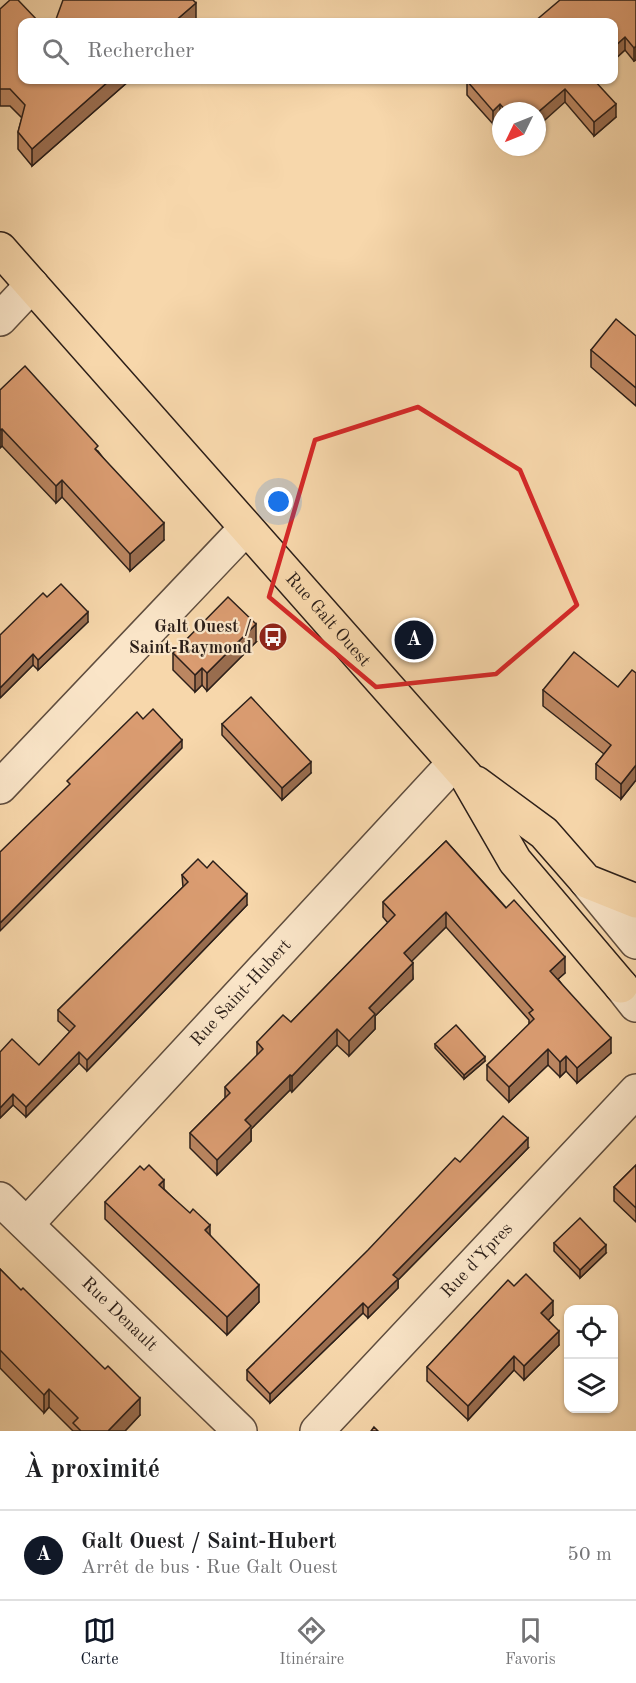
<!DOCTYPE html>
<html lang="fr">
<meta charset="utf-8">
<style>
body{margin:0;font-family:"Old Standard TT",serif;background:#f6f6f6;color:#202124}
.controls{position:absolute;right:18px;bottom:18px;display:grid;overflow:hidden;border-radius:12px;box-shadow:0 2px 4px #0004}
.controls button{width:54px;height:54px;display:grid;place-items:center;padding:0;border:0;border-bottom:2px solid #e0e0e0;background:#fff;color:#202124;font:30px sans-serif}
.compass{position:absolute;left:492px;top:102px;width:54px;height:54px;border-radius:50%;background:#fff;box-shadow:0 2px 4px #0004;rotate:227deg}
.you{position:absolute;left:279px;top:502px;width:21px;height:21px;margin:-15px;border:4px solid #fff;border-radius:50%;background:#1a73e8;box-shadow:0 0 0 9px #1a73e833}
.badge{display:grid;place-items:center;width:39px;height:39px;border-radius:50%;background:#111827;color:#fff;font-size:20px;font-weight:700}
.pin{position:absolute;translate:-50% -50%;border:3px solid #fff;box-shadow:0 2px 6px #0006}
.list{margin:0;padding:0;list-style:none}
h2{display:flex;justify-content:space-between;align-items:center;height:78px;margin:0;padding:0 24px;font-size:26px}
h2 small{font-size:20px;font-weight:400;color:#757577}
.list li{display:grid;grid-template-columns:39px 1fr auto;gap:18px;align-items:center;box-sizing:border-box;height:90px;padding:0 24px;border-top:2px solid #e0e0e0}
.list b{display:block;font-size:22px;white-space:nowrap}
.list p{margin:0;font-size:20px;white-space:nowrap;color:#757577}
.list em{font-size:20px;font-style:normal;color:#757577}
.icon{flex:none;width:33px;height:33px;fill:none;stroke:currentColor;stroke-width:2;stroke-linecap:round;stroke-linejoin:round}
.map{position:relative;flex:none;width:636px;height:1431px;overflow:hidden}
.search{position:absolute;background:#fff;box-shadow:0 2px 4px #0004;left:18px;right:18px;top:18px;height:66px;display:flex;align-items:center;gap:15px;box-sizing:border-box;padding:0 21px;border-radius:12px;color:#757577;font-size:22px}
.sheet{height:168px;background:#fff}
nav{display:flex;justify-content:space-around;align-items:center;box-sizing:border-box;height:84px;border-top:2px solid #e0e0e0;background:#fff;font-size:16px;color:#757577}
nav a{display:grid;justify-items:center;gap:3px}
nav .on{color:#111827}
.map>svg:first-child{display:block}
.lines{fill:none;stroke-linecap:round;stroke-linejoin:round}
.minor-casing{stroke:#5f4d3e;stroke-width:36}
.major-casing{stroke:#2c1f19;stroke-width:36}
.minor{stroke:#fae5c8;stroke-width:33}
.major{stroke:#f7d7ab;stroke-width:33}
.wall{fill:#bb8661;stroke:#2c1f19;stroke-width:1.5}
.shaded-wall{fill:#996d4f;stroke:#2c1f19;stroke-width:1.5}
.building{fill:#da9c71;stroke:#2c1f19;stroke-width:1.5}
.marked{fill:none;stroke:#d62828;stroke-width:4.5;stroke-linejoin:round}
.labels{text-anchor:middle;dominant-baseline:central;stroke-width:4.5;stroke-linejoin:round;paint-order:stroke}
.street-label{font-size:18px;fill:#2c1f19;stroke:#fae5c8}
.poi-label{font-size:18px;font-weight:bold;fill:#2c1f19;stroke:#fae5c8;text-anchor:end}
</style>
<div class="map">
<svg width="636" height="1431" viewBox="0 0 636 1431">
<rect width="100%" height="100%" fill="#f7d7ab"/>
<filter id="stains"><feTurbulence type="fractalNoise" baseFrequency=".00333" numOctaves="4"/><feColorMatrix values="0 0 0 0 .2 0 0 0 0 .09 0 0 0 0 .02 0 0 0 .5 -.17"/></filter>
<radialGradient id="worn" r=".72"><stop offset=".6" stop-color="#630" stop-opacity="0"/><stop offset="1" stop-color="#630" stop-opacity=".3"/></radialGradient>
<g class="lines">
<g class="minor-casing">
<g id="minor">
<polyline points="0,319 32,285"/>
<polyline points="0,787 245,529"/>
<polyline points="586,881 636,942"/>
<polyline points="621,986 636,1005"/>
<path id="s1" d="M0,1199L240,1431"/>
<path id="s2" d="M27,1224L454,763"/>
<path id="s3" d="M317,1431L636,1091"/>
</g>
</g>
<g class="major-casing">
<g id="major">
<path id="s4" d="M0,249L466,776L515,861L621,986"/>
<polyline points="476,783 544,833 586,881 636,901"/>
</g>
</g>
<use href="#minor" class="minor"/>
<use href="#major" class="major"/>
</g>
<g class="wall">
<polygon points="636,0 636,60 634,61 625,50 614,60 614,22"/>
<polygon points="0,9 22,22 130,80 32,166 18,149 18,132 22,118 10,106 0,106"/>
<polygon points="594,80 616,117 594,136 565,102 537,111 501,111 501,119 500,118 493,124 467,95 467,81"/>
<polygon points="636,336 636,406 591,367 591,350"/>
<polygon points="0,390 98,451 164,540 130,571 62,497 56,503 2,446 0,448"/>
<polygon points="47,597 88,622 38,670 33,665 0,698"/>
<polygon points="256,642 207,691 202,685 195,692 173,670 173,653"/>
<polygon points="636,673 636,780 621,799 596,779 596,764 604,754 543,706 543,690 618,687"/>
<polygon points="222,724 311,773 282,800 222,735"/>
<polygon points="446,841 565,973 558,979 611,1053 577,1083 566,1071 560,1077 548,1065 509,1102 487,1080 487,1065 529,1025 529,1020 446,927 411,961 413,979 375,1016 375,1029 349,1056 337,1045 292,1092 290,1090 251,1129 251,1141 217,1175 190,1148 190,1133 225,1098 225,1087 257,1056 257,1042 291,1022 388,923 383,917 383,902"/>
<polygon points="182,875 247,905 87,1071 79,1063 26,1117 13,1105 0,1118 0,1052 39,1065 70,1032 58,1021 58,1010 183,887"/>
<polygon points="435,1044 485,1061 464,1079 435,1048"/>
<polygon points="528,1148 398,1280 398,1288 368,1318 363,1313 270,1403 247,1380 247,1370 460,1162"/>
<polygon points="636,1165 636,1222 614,1201 614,1187"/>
<polygon points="164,1189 210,1235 259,1302 227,1335 105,1219 105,1202"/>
<polygon points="554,1243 606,1253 580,1278 554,1251"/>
<polygon points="0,1269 140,1415 125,1431 73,1431 49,1407 44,1413 0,1368"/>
<polygon points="514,1286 553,1315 548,1320 559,1345 524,1380 514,1370 468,1420 427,1381 427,1367"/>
</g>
<g class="shaded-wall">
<polygon points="196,3 196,21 194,22 174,22"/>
<polygon points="625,37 625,50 614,60 614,47"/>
<polygon points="636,46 636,60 634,61 634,48"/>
<polygon points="110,80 130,80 32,166 32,149"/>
<polygon points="565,89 565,102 537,127 537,113"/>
<polygon points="500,104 500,118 493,124 493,111"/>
<polygon points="616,104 616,117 594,136 594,122"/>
<polygon points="2,429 2,446 0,448 0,430"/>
<polygon points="62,480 62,497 56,503 56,486"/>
<polygon points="164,523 164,540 130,571 130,554"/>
<polygon points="88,612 88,622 38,670 38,660"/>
<polygon points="256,624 256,642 207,691 207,673"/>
<polygon points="33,654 33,665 0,698 0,688"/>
<polygon points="202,668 202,685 195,692 195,675"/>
<polygon points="182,740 182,748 0,931 0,923"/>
<polygon points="311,762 311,773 282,800 282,788"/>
<polygon points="636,765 636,780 621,799 621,784"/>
<polygon points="247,894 247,905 87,1071 87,1060"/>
<polygon points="446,912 446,927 404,969 404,953"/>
<polygon points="565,957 565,973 550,986 550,971"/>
<polygon points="413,963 413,979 375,1016 375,1029 349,1056 349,1041 369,1008"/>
<polygon points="337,1029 337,1045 292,1092 292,1076"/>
<polygon points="611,1038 611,1053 577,1083 577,1068"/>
<polygon points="548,1049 548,1065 509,1102 509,1087"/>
<polygon points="79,1052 79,1063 26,1117 26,1107"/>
<polygon points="566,1056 566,1071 560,1077 560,1062"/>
<polygon points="485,1057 485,1061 464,1079 464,1075"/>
<polygon points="290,1075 290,1090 251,1129 251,1141 217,1175 217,1160 245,1120"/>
<polygon points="13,1094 13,1105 0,1118 0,1108"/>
<polygon points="528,1138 528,1148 398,1280 398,1288 368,1318 368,1308 393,1275"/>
<polygon points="164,1180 164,1197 159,1185"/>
<polygon points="210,1225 210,1242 205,1230"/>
<polygon points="606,1245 606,1253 580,1278 580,1270"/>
<polygon points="259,1285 259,1302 227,1335 227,1317"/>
<polygon points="553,1301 553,1315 541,1328 541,1313"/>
<polygon points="363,1303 363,1313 270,1403 270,1394"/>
<polygon points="559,1331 559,1345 524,1380 524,1366"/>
<polygon points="514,1356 514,1370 468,1420 468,1406"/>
<polygon points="49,1389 49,1407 44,1413 44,1395"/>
<polygon points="140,1398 140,1415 125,1431 108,1431"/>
</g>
<g class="building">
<polygon points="10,0 18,0 39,22 22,22 22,80 110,80 32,149 18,132 25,105 10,89 0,89 0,9"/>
<polygon points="63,0 193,0 196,3 174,22 55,22"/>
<polygon points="560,0 636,0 636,46 634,48 625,37 614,47 614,22 534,22"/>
<polygon points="468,80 594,80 616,104 594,122 565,89 537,113 537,111 506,111 500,104 493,111 467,81"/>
<polygon points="616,319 636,336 636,388 591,350"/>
<polygon points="25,366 98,446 95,449 164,523 130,554 62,480 56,486 2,429 0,430 0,390"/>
<polygon points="61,584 88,612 38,660 33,654 0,688 0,635 43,593 47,597"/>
<polygon points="228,597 256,624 207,673 202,668 195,675 173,653"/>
<polygon points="574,652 618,687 632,670 636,673 636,765 621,784 596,764 611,745 543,690"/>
<polygon points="251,697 311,762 282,788 222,724"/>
<polygon points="153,709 182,740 0,923 0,852 70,784 67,781 137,712 143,719"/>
<polygon points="446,841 506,908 514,900 565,957 550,971 611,1038 577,1068 566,1056 560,1062 548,1049 509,1087 487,1065 534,1019 529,1013 533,1010 446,912 404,953 413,963 369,1008 375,1014 349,1041 337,1029 292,1076 290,1075 245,1120 251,1126 217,1160 190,1133 230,1093 225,1087 263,1049 257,1042 283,1015 291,1022 395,915 383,902"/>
<polygon points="198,859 207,868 213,861 247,894 87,1060 79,1052 26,1107 13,1094 0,1108 0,1052 12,1039 39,1065 75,1026 58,1010 188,882 182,875"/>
<polygon points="456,1025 485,1057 464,1075 435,1044"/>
<polygon points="503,1116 528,1138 393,1275 398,1279 368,1308 363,1303 270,1394 247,1370 368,1250 455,1158 460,1162"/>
<polygon points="149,1165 164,1180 159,1185 190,1213 193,1209 210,1225 205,1230 259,1285 227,1317 105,1202 140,1166 144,1170"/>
<polygon points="636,1165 636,1208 614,1187"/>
<polygon points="580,1218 606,1245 580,1270 554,1243"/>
<polygon points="0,1269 21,1290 23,1288 105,1369 108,1366 140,1398 108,1431 81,1431 73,1423 78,1418 49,1389 44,1395 0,1350"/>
<polygon points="526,1274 553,1301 541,1313 559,1331 524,1366 514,1356 468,1406 427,1367 508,1280 514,1286"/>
<polygon points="374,1427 378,1431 371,1431"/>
</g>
<path class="marked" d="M418,407L520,470L577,605L496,674L376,687L269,597L315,440Z"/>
<defs>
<g id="bus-disc" transform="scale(1.5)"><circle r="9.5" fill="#8f2418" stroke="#fae5c8"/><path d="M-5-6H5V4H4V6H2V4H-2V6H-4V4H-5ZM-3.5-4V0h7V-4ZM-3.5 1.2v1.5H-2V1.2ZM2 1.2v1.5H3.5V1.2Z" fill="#fff"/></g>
</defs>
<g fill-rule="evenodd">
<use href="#bus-disc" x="273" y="637"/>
</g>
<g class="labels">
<g class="street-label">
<text stroke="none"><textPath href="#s4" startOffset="495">Rue Galt Ouest</textPath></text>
<text stroke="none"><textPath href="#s2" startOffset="315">Rue Saint-Hubert</textPath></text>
<text stroke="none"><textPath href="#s3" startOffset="234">Rue d'Ypres</textPath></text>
<text stroke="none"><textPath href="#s1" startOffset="166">Rue Denault</textPath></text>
</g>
<g class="poi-label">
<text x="252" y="627">Galt Ouest /<tspan x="252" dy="21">Saint-Raymond</tspan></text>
</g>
</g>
<rect width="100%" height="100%" filter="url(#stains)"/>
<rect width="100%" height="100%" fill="url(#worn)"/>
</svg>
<div class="controls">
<button><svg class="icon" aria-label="locate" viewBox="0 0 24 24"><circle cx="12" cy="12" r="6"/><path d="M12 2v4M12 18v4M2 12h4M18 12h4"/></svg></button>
<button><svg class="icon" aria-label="layers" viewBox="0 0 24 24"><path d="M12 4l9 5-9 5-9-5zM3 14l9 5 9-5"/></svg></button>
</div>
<svg class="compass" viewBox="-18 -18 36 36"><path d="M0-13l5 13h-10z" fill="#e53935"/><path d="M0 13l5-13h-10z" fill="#757577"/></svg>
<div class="you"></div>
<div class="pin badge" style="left:414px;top:640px">A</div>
<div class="search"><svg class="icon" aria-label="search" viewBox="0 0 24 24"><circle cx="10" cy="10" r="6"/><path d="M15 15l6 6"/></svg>Rechercher</div>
</div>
<section class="sheet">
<h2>À proximité<small></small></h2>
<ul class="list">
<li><span class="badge">A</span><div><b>Galt Ouest / Saint-Hubert</b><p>Arrêt de bus · Rue Galt Ouest</p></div><em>50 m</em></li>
</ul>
</section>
<nav>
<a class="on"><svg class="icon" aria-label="map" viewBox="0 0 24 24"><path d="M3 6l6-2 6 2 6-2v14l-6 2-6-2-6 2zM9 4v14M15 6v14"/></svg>Carte</a>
<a><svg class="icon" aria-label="directions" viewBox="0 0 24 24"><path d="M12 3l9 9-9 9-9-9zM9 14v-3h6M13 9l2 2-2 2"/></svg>Itinéraire</a>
<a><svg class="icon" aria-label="saved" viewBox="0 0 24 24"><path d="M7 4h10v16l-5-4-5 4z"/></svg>Favoris</a>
</nav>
